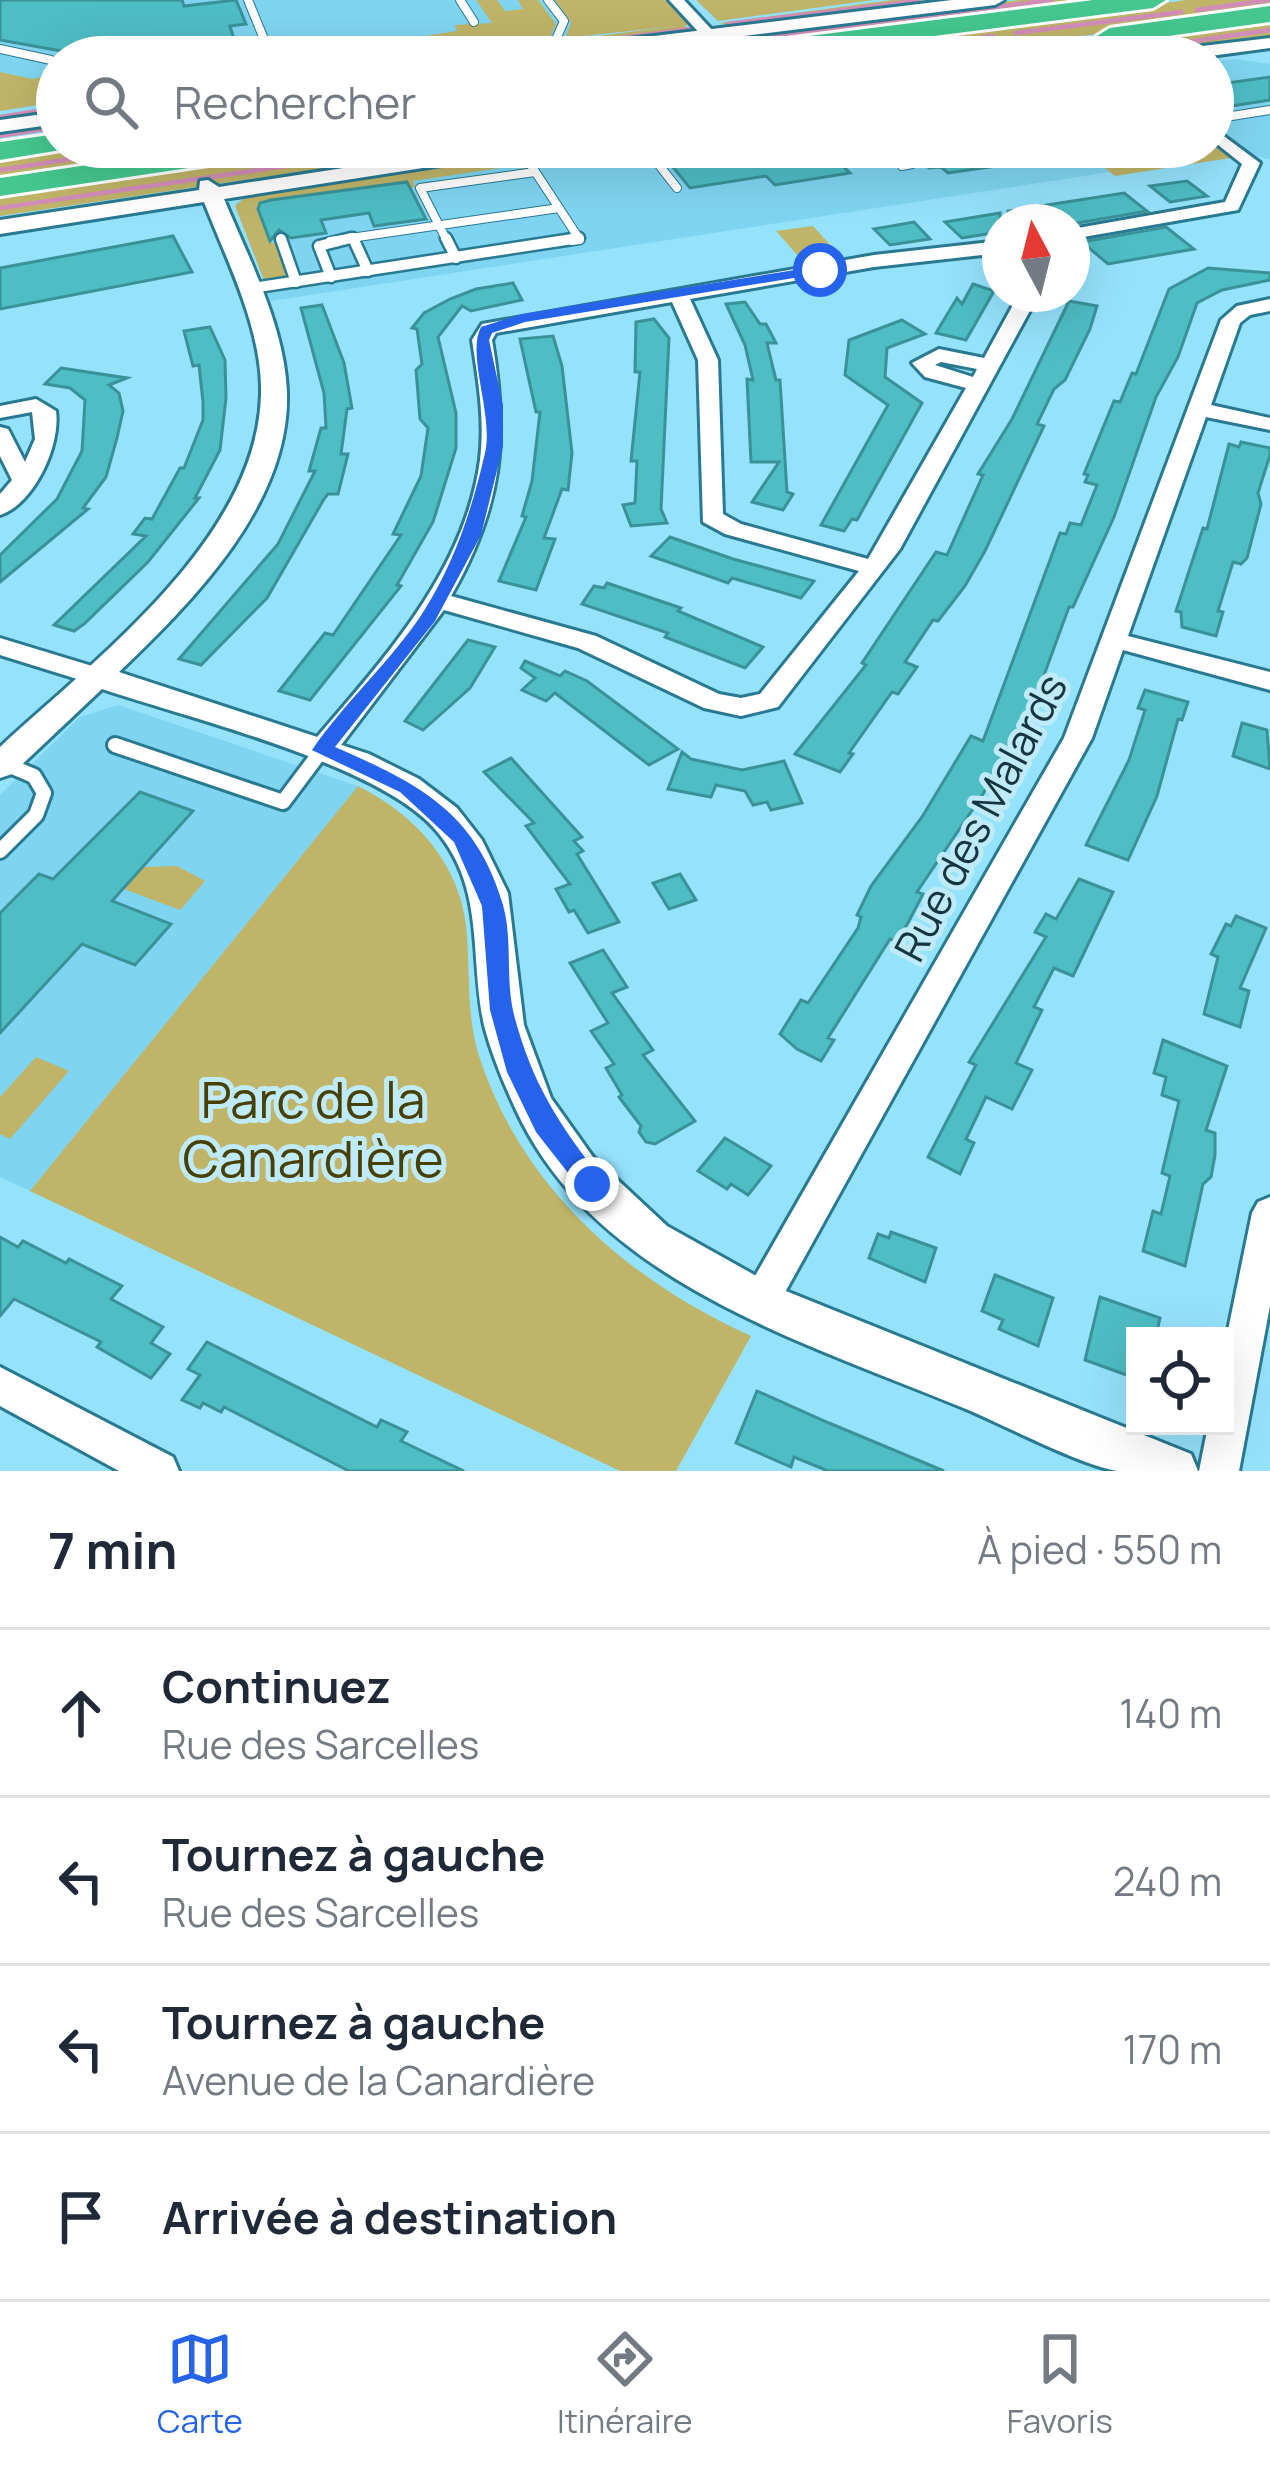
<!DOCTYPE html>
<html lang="fr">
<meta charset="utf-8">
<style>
body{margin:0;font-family:Manrope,sans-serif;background:#f6f6f7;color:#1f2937}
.controls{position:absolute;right:36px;bottom:36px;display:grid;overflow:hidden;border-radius:0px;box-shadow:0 12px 48px #0002}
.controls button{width:108px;height:108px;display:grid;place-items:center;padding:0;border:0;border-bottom:3px solid #e0e1e3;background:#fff;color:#1f2937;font:60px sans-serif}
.compass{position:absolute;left:982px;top:204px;width:108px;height:108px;border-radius:50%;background:#fff;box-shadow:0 12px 48px #0002;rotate:353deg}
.stop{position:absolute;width:36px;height:36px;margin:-27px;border:9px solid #2563eb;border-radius:50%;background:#fff}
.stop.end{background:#2563eb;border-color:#fff;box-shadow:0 3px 12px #0008}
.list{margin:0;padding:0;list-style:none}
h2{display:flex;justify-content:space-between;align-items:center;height:156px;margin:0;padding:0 48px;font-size:51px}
h2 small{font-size:39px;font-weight:400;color:#747a83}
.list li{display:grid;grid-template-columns:78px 1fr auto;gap:36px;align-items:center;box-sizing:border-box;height:168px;padding:0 48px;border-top:3px solid #e0e1e3}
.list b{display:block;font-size:45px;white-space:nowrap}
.list p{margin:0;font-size:39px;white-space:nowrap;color:#747a83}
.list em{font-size:39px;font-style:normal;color:#747a83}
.icon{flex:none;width:66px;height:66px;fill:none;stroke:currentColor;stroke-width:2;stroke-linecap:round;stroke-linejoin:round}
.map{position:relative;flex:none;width:1270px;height:1471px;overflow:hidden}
.search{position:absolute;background:#fff;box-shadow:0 12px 48px #0002;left:36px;right:36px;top:36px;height:132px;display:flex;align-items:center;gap:30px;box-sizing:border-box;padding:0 42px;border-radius:66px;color:#747a83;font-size:45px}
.sheet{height:828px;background:#fff}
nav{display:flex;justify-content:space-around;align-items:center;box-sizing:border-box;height:168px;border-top:3px solid #e0e1e3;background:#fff;font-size:33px;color:#747a83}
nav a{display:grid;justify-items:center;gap:6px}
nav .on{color:#2563eb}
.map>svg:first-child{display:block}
.built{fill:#7fd5f1}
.green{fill:#bfb468}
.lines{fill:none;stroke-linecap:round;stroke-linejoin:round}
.stream{stroke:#d18db8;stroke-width:4.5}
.building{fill:#4ebdc4;stroke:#3a9298;stroke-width:3}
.service-far2-casing{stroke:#297990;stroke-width:10}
.service-far1-casing{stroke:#297990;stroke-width:15}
.service-casing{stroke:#297990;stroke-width:20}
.minor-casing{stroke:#297990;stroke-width:6}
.tertiary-casing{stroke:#297990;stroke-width:6}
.motorway-casing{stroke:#fff;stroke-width:6}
.service-far2{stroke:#fff;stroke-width:8}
.service-far1{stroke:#fff;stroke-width:10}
.service{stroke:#fff;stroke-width:14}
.minor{fill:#fff;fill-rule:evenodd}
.tertiary{fill:#fff;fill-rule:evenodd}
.motorway{fill:#45c78f;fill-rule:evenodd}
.route{fill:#2563eb}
.labels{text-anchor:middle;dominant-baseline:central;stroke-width:10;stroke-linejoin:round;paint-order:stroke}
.street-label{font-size:42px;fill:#153540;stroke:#beeafa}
.near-park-label{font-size:51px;fill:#484000;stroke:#beeafa}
</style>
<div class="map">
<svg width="1270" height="1471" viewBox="0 0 1270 1471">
<rect width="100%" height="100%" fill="#95e2fc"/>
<g class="built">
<polygon points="0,0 566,0 595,34 411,57 57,57 57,84 0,72"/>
<polygon points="1234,59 1270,64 1270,159 1257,157 1213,126 1213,62"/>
<polygon points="595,147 1078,147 1110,172 271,301 236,203 247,196"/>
<polygon points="118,705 358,786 30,1191 0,1177 0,795 80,717"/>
</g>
<g class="green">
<polygon points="476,0 497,0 505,11 523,9 518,0 538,0 556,24 549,40 411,57 356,57 347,43 354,47 457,31 455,25 492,23"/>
<polygon points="555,0 670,0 692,24 683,26 697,29 573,46 566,40 677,26 565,38 571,23"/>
<polygon points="696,0 874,0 718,21"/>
<polygon points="892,0 927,0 733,27 720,23"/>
<polygon points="1020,0 1098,0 649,57 559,57"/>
<polygon points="1186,0 1270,0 1270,11 920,57 781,57"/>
<polygon points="1270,23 1270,37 1133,57 1017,57"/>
<polygon points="0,72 33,79 45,76 57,82 57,102 0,111"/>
<polygon points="1213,140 1237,157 1115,176 1078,147 1213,147"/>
<polygon points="71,147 244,147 0,183 0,158"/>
<polygon points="350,147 469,147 0,216 0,198"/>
<polygon points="518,157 525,170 514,166 413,181 415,187 410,188 407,183 394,183 261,202 270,243 275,243 287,278 264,280 235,206 247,196"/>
<polygon points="813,226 844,260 807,266 776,231"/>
<path d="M358,786C414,814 458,861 466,925C471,972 465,1016 481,1062C525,1191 631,1282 751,1336L676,1471H620L30,1191Z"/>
<polygon points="177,866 205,881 180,910 124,889 143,867"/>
<polygon points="36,1057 69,1071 10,1139 0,1134 0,1097"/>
</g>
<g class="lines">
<g class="stream">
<polyline points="1197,10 1270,0"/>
<polyline points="728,24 917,1"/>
<polyline points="1016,33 1181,12"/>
<polyline points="598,41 691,29"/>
<polyline points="463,57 548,47"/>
<polyline points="606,57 1052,0"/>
<polyline points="832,57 993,36"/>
<polyline points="1083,57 1270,30"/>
<polyline points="0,117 57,108"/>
<polyline points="0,136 57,127"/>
<polyline points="0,170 136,149"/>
<polyline points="0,208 415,147"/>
</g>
</g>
<g class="building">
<polygon points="0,0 182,0 184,6 236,0 246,24 230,26 234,39 203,55 95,57 0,40"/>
<polygon points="1270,77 1270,100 1213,109 1213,85"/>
<polygon points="907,147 1007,147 1024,162 948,173 941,167 929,168"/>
<polygon points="824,148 850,173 775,185 766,176 690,188 672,166"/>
<polygon points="1187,181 1207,196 1170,202 1150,186"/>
<polygon points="407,182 426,219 374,226 369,213 321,220 326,233 291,238 279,230 270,241 258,209 260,203 271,200"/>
<polygon points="1124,193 1147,211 1072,224 1009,222 1008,211"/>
<polygon points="1000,213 1000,232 962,238 945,222"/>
<polygon points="914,222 930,239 890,245 874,229"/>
<polygon points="1166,227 1194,249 1108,264 1082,242"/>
<polygon points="173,236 192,272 0,309 0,268"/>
<polygon points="1208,268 1270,273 1270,280 1222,290 1197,303 1178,357 1156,397 1114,517 1073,607 1069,607 1025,727 1020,725 983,794 917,892 923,894 909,921 897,942 890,939 828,1038 834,1040 821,1061 797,1049 780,1034 801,1000 808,1003 858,928 861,917 857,915 871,886 922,817 971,736 983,741 1060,533 1066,534 1070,523 1081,525 1097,485 1085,482 1088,475 1084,474 1114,401 1120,402 1132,373 1136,374 1169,289"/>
<polygon points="513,283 522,300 471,311 462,306 438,337 456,413 456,448 433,522 397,585 401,586 310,700 279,691 325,633 333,635 401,535 393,534 421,476 428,428 420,419 416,370 422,364 417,329 412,328 424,313 450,299 476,289"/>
<polygon points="973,284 994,291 966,340 936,333 957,298 962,304"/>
<polygon points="1069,301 1097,306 1090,329 1065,380 1054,389 1037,424 1044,426 985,551 965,586 938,621 933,620 905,662 917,667 898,694 892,692 849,753 853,754 840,772 795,754 866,665 862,663 936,552 947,555 983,475 978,474 1012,419"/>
<polygon points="745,302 760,324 766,324 776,343 767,343 776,380 780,380 787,492 793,494 783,510 752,502 779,462 751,462 747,379 753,380 745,345 726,304"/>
<polygon points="322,305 344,363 352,408 347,409 341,454 348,454 338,494 328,494 324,499 267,598 201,665 179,659 278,544 315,471 309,471 321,428 326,428 324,393 301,308"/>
<polygon points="654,319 669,338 661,509 667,523 631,526 623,505 635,503 637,461 631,461 640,372 635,372 636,322"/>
<polygon points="902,320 925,334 887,348 885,377 922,403 857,520 852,519 844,531 821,525 888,405 845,375 849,340"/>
<polygon points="210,327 225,360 226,398 220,450 195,498 199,498 148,562 84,624 74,631 54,625 146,536 133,534 145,518 152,519 180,468 184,468 203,420 203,402 199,365 193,366 184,331"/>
<polygon points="553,336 562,366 572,453 568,490 562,489 544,538 555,539 536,590 499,581 526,517 522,516 532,481 540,412 536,412 520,339"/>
<polygon points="61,368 127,378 109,385 119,393 123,411 117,438 106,477 83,508 88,509 0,582 0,555 57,499 82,451 85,400 70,388 45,384"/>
<polygon points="1241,442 1270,448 1270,455 1258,493 1261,504 1247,558 1241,564 1233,562 1218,611 1223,612 1216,636 1182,627 1181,612 1176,611 1203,528 1207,529 1229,444 1239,447"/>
<polygon points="670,537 733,559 814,581 801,598 732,578 728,583 651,556"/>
<polygon points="607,583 681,608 678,611 763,647 745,668 665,637 668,633 582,604 594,586 604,588"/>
<polygon points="468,640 495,647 470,688 423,730 405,721"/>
<polygon points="525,661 560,676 565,671 587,681 678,749 649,765 555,693 546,701 522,690 535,678 521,668"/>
<polygon points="1145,690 1188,702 1182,720 1178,719 1157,796 1128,860 1086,845 1129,760 1145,710 1138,708"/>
<polygon points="1242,723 1267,730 1270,769 1233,756"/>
<polygon points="682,752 691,759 742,770 784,761 802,803 771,810 767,802 753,805 745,791 716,785 711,797 668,789"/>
<polygon points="511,758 582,837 574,841 583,851 577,854 619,922 588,933 574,910 569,912 556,889 570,884 526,826 534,823 484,772"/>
<polygon points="140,792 193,811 112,901 171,924 135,965 82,944 0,1033 0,913 39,874 53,879"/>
<polygon points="680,874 696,900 669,909 653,883"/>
<polygon points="1079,879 1113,892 1073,976 1054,968 1034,1007 1042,1010 1016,1063 1032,1070 1012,1109 986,1097 966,1139 974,1143 960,1174 928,1157 976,1065 969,1062 1046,937 1035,932 1046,914 1056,919"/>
<polygon points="1236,916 1266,928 1240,988 1249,991 1240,1027 1204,1014 1218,957 1211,954 1226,924 1231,926"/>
<polygon points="603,950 627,987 612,993 653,1050 643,1055 695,1121 655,1144 646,1142 639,1132 641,1126 619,1097 622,1095 606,1068 614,1064 591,1031 608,1023 570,963"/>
<polygon points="1163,1040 1227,1066 1206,1130 1215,1133 1215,1155 1211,1177 1203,1184 1185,1266 1143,1251 1153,1211 1161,1214 1170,1176 1162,1173 1179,1101 1162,1095 1166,1077 1154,1073"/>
<polygon points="725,1138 771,1166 748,1195 731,1184 727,1189 698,1171"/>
<polygon points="891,1232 936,1248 925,1282 869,1258 878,1234 889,1238"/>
<polygon points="0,1237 18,1247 23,1241 66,1263 69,1259 122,1286 111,1299 163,1327 151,1343 170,1354 151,1378 97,1347 101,1342 14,1299 0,1316"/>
<polygon points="995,1275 1053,1298 1038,1346 999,1329 1003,1320 982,1311"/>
<polygon points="1100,1297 1160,1318 1156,1336 1135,1336 1135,1378 1085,1360"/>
<polygon points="207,1342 377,1427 381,1420 407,1432 401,1441 464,1471 349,1471 224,1407 221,1412 203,1403 200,1408 182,1400 200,1375 188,1369"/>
<polygon points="757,1391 829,1423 944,1471 828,1471 794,1457 791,1467 736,1443"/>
</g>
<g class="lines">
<g class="service-far2-casing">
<g id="service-far2">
<polyline points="248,0 266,44 257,57"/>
<polyline points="460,0 474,22"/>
<polyline points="548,0 564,21 557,37 568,52"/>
<polyline points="338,41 347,57"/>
<polyline points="0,49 51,60 57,76"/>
<polyline points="1213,119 1270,110"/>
<polyline points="519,147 580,240 572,241"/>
<polyline points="645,147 652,156 717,147"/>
<polyline points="652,156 677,188"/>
<polyline points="902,166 912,164"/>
<polyline points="330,241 559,208"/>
<polyline points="447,241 420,188 535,172"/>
</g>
</g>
<g class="service-far1-casing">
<g id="service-far1">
<polyline points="353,238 368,271"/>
<polyline points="446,238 456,258"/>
<polyline points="281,239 296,282"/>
<polyline points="331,277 319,246 351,238"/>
<polyline points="246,289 579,238"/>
</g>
</g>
<g class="service-casing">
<g id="service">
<polyline points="115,745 283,802 322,750"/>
<polyline points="0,851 36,815 44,793 34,776 3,763"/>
</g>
</g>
<g class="minor-casing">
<g id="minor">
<polygon points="669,0 684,0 714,32 714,38 704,38"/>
<polygon points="1213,128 1260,163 1238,210 1072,239 1072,229 1225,202 1242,164 1213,141"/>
<path d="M1000,241V253L874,267L690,299L718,360L723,514L741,524L868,559L966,388L925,377L912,363L939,349L984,358L1019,294H1039L900,549L778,707L741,716L704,708L578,648L444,610L332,757H312L308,750L312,743C382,661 465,572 480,460C485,419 478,380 472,340L482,324L874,255ZM672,302L698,360L703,522L725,534L859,571L760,694L741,698L719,694L596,636L451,596C502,507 509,440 492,340L496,333ZM941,362L977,369L973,377L935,365Z"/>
<polygon points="1270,299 1270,311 1250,315 1240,323 1211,405 1270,418 1270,430 1206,417 1128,636 1270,672 1270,690 1123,650 1092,738 773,1314 760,1319 747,1314 742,1302 747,1290 1064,738 1221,320 1237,306"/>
<path d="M36,399L56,411C61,445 34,504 0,515V494L12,480L0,456V427L8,429L25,462L35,439L32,412L0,418V406Z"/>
<polygon points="0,638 102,669 106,675 93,684 0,655"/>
<polygon points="1270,1197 1270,1306 1239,1471 1199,1471 1208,1426 1225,1426 1225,1345 1252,1213 1258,1202"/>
<polygon points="0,1367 173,1457 179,1471 119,1471 0,1406"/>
</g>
</g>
<g class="tertiary-casing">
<g id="tertiary">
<polygon points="952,0 1004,0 995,5 574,57 520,57 529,51"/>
<polygon points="1270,38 1270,48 1203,57 1151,57 1160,51"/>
<polygon points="57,112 57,124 0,132 0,120"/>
<path d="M480,147H530L520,153L224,199C249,259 285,327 287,393C290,504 193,601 119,672L369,754L419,779L457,808L482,840L508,893L524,1025L551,1098L593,1157L667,1226L776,1287L1191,1454L1198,1471C1172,1471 1142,1471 1117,1471C1080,1465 1004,1425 966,1409C805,1342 595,1282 516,1110C504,1084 491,1053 484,1025C469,955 486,886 434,828C376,763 188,718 102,689L12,774L0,778V747C95,659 257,539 261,395C263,330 227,261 204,202L0,234V220L199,190L200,181L208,180L219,187Z"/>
</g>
</g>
<g class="motorway-casing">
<g id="motorway">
<polygon points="1093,0 1166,0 1153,8 770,57 694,57 707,49"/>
<polygon points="1270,6 1270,22 1110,44 1097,36 1110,28"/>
<polygon points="57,134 57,147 67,149 0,160 0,142"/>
<polygon points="209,147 285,147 270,156 0,196 0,178"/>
</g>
</g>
<use href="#service-far2" class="service-far2"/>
<use href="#service-far1" class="service-far1"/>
<use href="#service" class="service"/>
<use href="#minor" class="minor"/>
<use href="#tertiary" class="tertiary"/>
<use href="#motorway" class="motorway"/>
</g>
<path class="route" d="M820,266L824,273L525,322L492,333L489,340L503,406V446L481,535L435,621L335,747C417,783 476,811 503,905C513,940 505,980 514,1015C532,1083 558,1123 600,1177L604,1184L592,1195L583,1192L536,1132L507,1072L490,1010L482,906L454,842L400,792L312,750C345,702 390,662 422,614C454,564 472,510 485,453C494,415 466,355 481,327L522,314Z"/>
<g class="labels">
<g class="street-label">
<text transform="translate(980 817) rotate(-62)">Rue des Malards</text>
</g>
<g class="near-park-label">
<text x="313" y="1098">Parc de la<tspan x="313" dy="59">Canardière</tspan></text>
</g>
</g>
</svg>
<div class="controls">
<button><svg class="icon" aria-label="locate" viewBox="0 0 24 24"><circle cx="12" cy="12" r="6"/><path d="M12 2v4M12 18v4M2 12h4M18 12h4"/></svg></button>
</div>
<svg class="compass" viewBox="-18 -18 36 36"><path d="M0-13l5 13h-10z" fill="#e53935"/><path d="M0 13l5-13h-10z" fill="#747a83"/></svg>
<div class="stop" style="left:820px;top:270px"></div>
<div class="stop end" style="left:592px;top:1184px"></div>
<div class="search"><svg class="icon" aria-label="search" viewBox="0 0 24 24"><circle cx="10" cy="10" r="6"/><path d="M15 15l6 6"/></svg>Rechercher</div>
</div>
<section class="sheet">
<h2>7 min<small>À pied · 550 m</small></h2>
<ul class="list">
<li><svg class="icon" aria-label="ahead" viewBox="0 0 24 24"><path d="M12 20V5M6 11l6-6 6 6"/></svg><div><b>Continuez</b><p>Rue des Sarcelles</p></div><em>140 m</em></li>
<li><svg class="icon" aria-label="left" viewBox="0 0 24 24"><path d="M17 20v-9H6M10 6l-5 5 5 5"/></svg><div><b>Tournez à gauche</b><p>Rue des Sarcelles</p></div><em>240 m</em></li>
<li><svg class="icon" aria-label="left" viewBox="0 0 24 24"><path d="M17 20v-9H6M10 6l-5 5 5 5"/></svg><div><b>Tournez à gauche</b><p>Avenue de la Canardière</p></div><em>170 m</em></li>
<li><svg class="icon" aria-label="arrive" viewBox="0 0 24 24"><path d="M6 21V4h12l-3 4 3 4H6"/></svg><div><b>Arrivée à destination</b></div></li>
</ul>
</section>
<nav>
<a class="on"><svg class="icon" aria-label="map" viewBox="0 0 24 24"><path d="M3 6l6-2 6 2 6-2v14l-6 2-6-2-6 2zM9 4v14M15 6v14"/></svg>Carte</a>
<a><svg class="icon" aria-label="directions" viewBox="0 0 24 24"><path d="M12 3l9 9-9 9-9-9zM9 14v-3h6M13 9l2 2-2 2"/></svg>Itinéraire</a>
<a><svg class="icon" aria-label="saved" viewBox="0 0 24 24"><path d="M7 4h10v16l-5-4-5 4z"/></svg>Favoris</a>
</nav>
